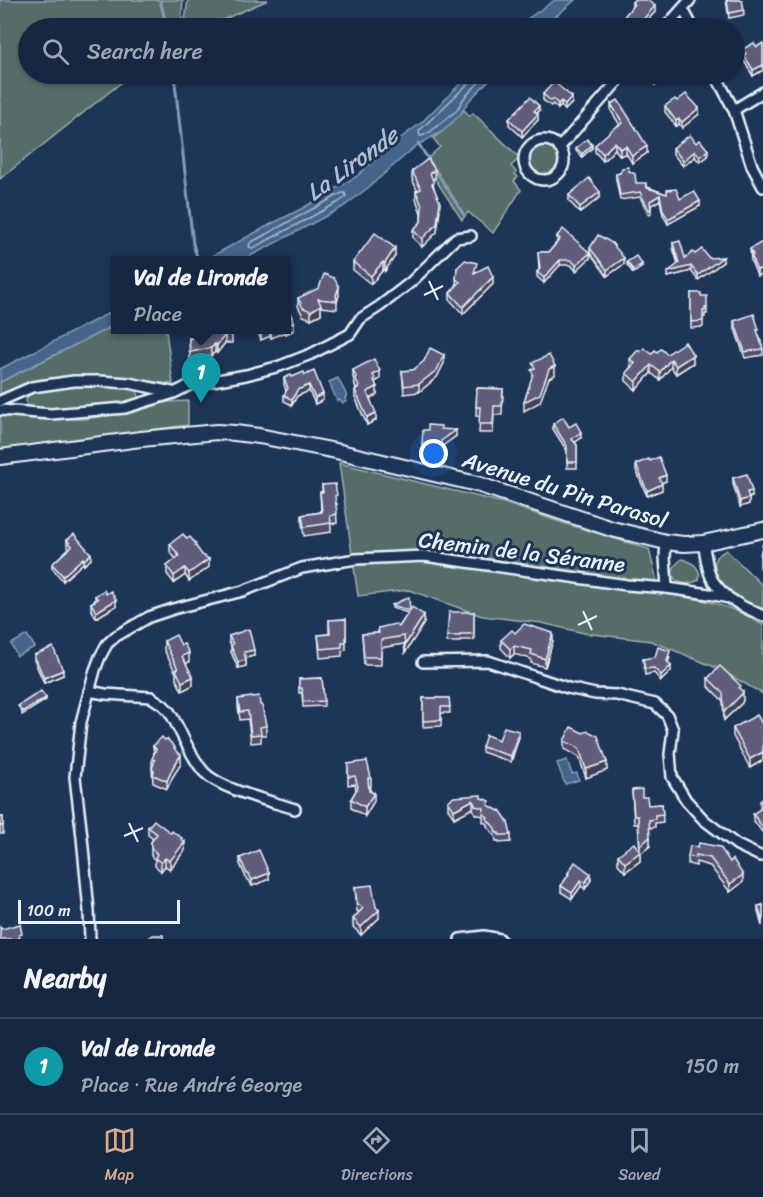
<!DOCTYPE html>
<meta charset="utf-8">
<style>
body{margin:0;font-family:Sriracha,sans-serif;background:#23344c;color:#f1f3f6}
.scale{position:absolute;left:18px;bottom:15px;width:162px;box-sizing:border-box;padding-left:6px;border:3px solid #e8f1f8;border-top:0;font-size:16px;line-height:21px;white-space:nowrap;color:#e8f1f8;-webkit-text-stroke:4px #1d3557;paint-order:stroke}
.you{position:absolute;left:434px;top:454px;width:21px;height:21px;margin:-15px;border:4px solid #fff;border-radius:50%;background:#1a73e8;box-shadow:0 0 0 9px #1a73e833}
.badge{display:grid;place-items:center;width:39px;height:39px;border-radius:50%;background:#d6ab8b;color:#fff;font-size:20px;font-weight:700}
.pin{position:absolute;translate:-50% -50px;filter:drop-shadow(0 2px 3px #0008)}
.pin::after{content:'';position:absolute;top:32px;width:21px;height:18px;background:inherit;clip-path:polygon(0 0,100% 0,50% 100%)}
.popup{position:absolute;left:111px;top:256px;width:180px;height:78px;box-sizing:border-box;display:grid;place-content:center;border-radius:0px;background:#162841;filter:drop-shadow(0 2px 4px #0005);font-size:20px;white-space:nowrap;color:#9ea6b1}
.popup b{font-size:22px;color:#f1f3f6}
.popup::after{content:'';position:absolute;left:50%;top:100%;margin-left:-12px;border:12px solid transparent;border-top-color:#162841}
.list{margin:0;padding:0;list-style:none}
h2{display:flex;justify-content:space-between;align-items:center;height:78px;margin:0;padding:0 24px;font-size:26px}
h2 small{font-size:20px;font-weight:400;color:#9ea6b1}
.list li{display:grid;grid-template-columns:39px 1fr auto;gap:18px;align-items:center;box-sizing:border-box;height:96px;padding:0 24px;border-top:2px solid #35445a}
.list b{display:block;font-size:22px;white-space:nowrap}
.list p{margin:0;font-size:20px;white-space:nowrap;color:#9ea6b1}
.list em{font-size:20px;font-style:normal;color:#9ea6b1}
.icon{flex:none;width:33px;height:33px;fill:none;stroke:currentColor;stroke-width:2;stroke-linecap:round;stroke-linejoin:round}
.map{position:relative;flex:none;width:763px;height:939px;overflow:hidden}
.search{position:absolute;background:#162841;box-shadow:0 2px 4px #0004;left:18px;right:18px;top:18px;height:66px;display:flex;align-items:center;gap:15px;box-sizing:border-box;padding:0 21px;border-radius:33px;color:#9ea6b1;font-size:22px}
.sheet{height:174px;background:#162841}
nav{display:flex;justify-content:space-around;align-items:center;box-sizing:border-box;height:84px;border-top:2px solid #35445a;background:#162841;font-size:16px;color:#9ea6b1}
nav a{display:grid;justify-items:center;gap:3px}
nav .on{color:#d6ab8b}
.map>svg:first-child{display:block}
.green{fill:#556d69;stroke:#9eafb0;stroke-width:1.5}
.water{fill:#44658a;stroke:#869db6;stroke-width:1.5}
.lines{fill:none;stroke-linecap:round;stroke-linejoin:round}
.shore{stroke:#a6b9cc;stroke-width:1.5}
.stream{stroke:#869db6;stroke-width:3}
.street-casing{stroke:#e8f1f8;stroke-width:14}
.secondary-casing{stroke:#e8f1f8;stroke-width:18}
.street{stroke:#1d3557;stroke-width:9}
.secondary{stroke:#1d3557;stroke-width:14}
.wall{fill:#534f69;stroke:#e8f1f8;stroke-width:1.5}
.shaded-wall{fill:#434055;stroke:#e8f1f8;stroke-width:1.5}
.building{fill:#605c7a;stroke:#e8f1f8;stroke-width:1.5}
.ticks{fill:none;stroke:#e8f1f8;stroke-width:2}
.labels{text-anchor:middle;dominant-baseline:central;stroke-width:6;stroke-linejoin:round;paint-order:stroke}
.street-label{font-size:22px;fill:#e8f1f8;stroke:#1d3557}
.water-label{font-size:24px;font-style:italic;fill:#afc0d2;stroke:#1d3557}
</style>
<div class="map">
<svg width="763" height="939" viewBox="0 0 763 939">
<rect width="100%" height="100%" fill="#1d3557"/>
<filter id="ink" filterUnits="userSpaceOnUse"><feTurbulence type="fractalNoise" baseFrequency=".0167" numOctaves="2"/><feDisplacementMap in="SourceGraphic" scale="12" xChannelSelector="R" yChannelSelector="G"/><feConvolveMatrix kernelMatrix="1 2 1 2 8 2 1 2 1" color-interpolation-filters="sRGB"/></filter>
<g filter="url(#ink)">
<g class="green">
<polygon points="0,0 183,0 181,28 28,28 28,74 132,74 0,179"/>
<polygon points="188,0 268,0 204,28 184,28"/>
<polygon points="464,110 470,116 473,113 520,158 511,166 516,172 515,174 518,177 514,181 521,190 493,233 468,212 462,220 424,162 440,147 433,138 443,131"/>
<circle cx="544" cy="161" r="15"/>
<path d="M115,325L116,330H166L173,384C130,379 86,370 43,380C28,384 14,392 0,398V382Z"/>
<path d="M97,386L130,387C135,389 137,390 139,396C125,410 55,410 34,410C29,408 25,406 26,400C28,384 84,386 97,386Z"/>
<polygon points="188,401 188,425 142,431 124,434 0,451 0,414 14,415 30,418 85,419 133,412 168,402"/>
<path d="M339,463L504,503L560,522L649,549L660,594C700,598 729,604 763,625V694L717,668L651,641L584,633L542,623L482,616L409,590L358,596Z"/>
<path d="M726,550L762,585L763,584V612C743,601 707,586 716,557Z"/>
<path d="M682,559C693,562 702,569 699,580C679,591 661,574 682,559Z"/>
</g>
<g class="water">
<polygon points="555,0 575,0 542,28 514,28"/>
<polygon points="470,74 495,74 468,102 460,115 443,131 416,146 369,187 343,207 243,260 205,260 273,223 303,208 357,176 391,145 421,123"/>
<polygon points="115,310 115,325 0,382 0,369"/>
<polygon points="338,378 347,396 345,397 346,402 343,403 339,400 337,401 329,382"/>
<polygon points="27,635 35,647 17,656 11,644"/>
<polygon points="567,760 572,774 577,773 579,780 565,784 557,763"/>
</g>
<g class="lines">
<g class="shore">
<polyline points="474,74 472,80 419,131 420,136 422,136 430,132 456,111 464,98 487,74"/>
<polygon points="342,193 345,193 346,197 339,202 253,248 249,247 250,243"/>
</g>
<g class="stream">
<polyline points="160,0 167,28"/>
<polyline points="174,74 193,244 198,260"/>
<polyline points="418,143 464,215"/>
</g>
<g class="street-casing">
<g id="street">
<polyline points="683,9 693,28"/>
<polyline points="665,28 690,0"/>
<polyline points="715,74 734,110 752,166 763,187"/>
<polyline points="734,110 763,92"/>
<circle cx="544" cy="160" r="20"/>
<polyline points="559,148 624,74"/>
<polyline points="0,401 32,387 74,381 100,381 129,383 172,392"/>
<polyline points="0,410 51,414 125,408 174,393 190,385 246,375 280,366 311,354 350,334 360,319 380,306 411,282 456,238 471,236"/>
<polyline points="666,542 665,557 667,588"/>
<path d="M703,543C709,569 705,577 727,596"/>
<polyline points="423,662 488,661 568,688 595,694 617,695 655,704 667,715 673,730 670,754 672,777 686,800 704,820 737,845 760,856 763,856"/>
<path d="M89,691L105,694L151,697L163,705L169,711C181,730 189,755 204,772C221,790 271,801 295,809"/>
<polyline points="90,939 89,911 82,837 75,777 81,722 95,670 100,657 107,644 116,636 149,617 173,609 243,591 302,568 356,559 424,556 627,585 667,588 709,594 729,598 742,606 763,616"/>
<polyline points="460,939 484,936 500,939"/>
</g>
</g>
<g class="secondary-casing">
<polyline id="secondary" points="0,457 141,439 217,432 235,433 259,436 336,451 477,484 612,529 666,542 684,544 703,543 763,530"/>
</g>
<use href="#street" class="street"/>
<use href="#secondary" class="secondary"/>
</g>
<g class="wall">
<polygon points="726,0 742,0 744,15 729,18"/>
<polygon points="632,2 655,12 640,28 635,28 632,26 630,28 602,28 616,27 632,7"/>
<polygon points="763,43 763,70 753,76 744,61 743,49 757,47"/>
<polygon points="571,74 600,74 600,78 595,84 589,78 585,82 580,78 578,80"/>
<polygon points="543,94 572,103 565,110 561,106 558,109 553,104 551,106 543,100"/>
<polygon points="677,101 699,114 682,128 679,124 676,126 665,112 665,106"/>
<polygon points="611,104 647,153 632,163 626,153 620,156 615,149 603,161 595,152 595,145 620,125 611,111"/>
<polygon points="539,111 537,113 538,120 522,137 509,125 509,119"/>
<polygon points="696,143 708,156 700,162 695,157 683,166 673,154 673,148"/>
<polygon points="576,148 592,148 582,157 576,151"/>
<polygon points="412,171 435,178 432,180 440,210 437,232 422,247 413,238 413,230 421,222 421,213 416,199 416,191 417,190 412,179"/>
<polygon points="629,171 636,183 700,206 668,224 663,215 660,200 651,205 651,214 649,215 640,197 620,200 616,179 616,174"/>
<polygon points="569,195 600,197 580,213 569,201"/>
<polygon points="557,236 590,258 576,271 571,265 560,265 544,283 537,277 537,272 539,270 538,252 549,252 557,242"/>
<polygon points="673,243 685,258 695,254 723,262 698,280 691,271 668,277 678,264 673,248"/>
<polygon points="763,245 763,273 757,276 751,261 750,249"/>
<polygon points="590,248 624,264 607,276 590,253"/>
<polygon points="395,256 385,271 383,270 371,284 353,270 353,262"/>
<polygon points="627,262 642,267 633,273 627,265"/>
<polygon points="457,268 476,272 493,284 463,314 450,300 450,293 456,286"/>
<polygon points="691,293 701,296 707,308 707,314 705,314 705,317 703,317 703,327 691,328"/>
<polygon points="339,295 337,302 337,309 321,307 321,314 311,319 303,316 298,306 298,298"/>
<polygon points="734,321 759,335 763,349 763,355 745,358 734,326"/>
<polygon points="232,330 232,343 225,343 217,353 215,352 211,356 190,360 189,338 198,338"/>
<polygon points="257,330 294,330 286,334 285,332 271,338 270,336 261,340"/>
<polygon points="640,352 652,354 657,352 667,354 693,363 676,374 671,367 660,380 651,373 636,390 626,381 626,373 631,367 630,359"/>
<polygon points="444,363 437,377 419,392 404,394 402,371 413,370"/>
<polygon points="353,370 380,379 375,382 377,395 370,398 376,420 367,425 355,397 355,390 356,389 353,377"/>
<polygon points="305,375 323,400 315,404 309,391 297,396 292,405 284,401 284,395 286,391 284,384 284,378"/>
<polygon points="477,388 503,389 502,415 494,415 493,433 479,433 480,416 476,416"/>
<polygon points="553,424 569,427 581,438 575,442 577,445 577,468 567,468 567,451 553,429"/>
<polygon points="441,429 456,436 441,447 441,450 422,449 422,443 428,430"/>
<polygon points="650,461 666,481 661,483 662,490 647,496 636,470 636,464"/>
<polygon points="733,478 752,497 749,498 749,504 740,507 733,484"/>
<polygon points="322,485 337,504 336,504 337,523 331,524 331,532 304,536 302,523 302,515 321,512 320,492 322,492"/>
<polygon points="187,539 196,547 209,567 189,581 185,575 174,583 167,574 167,566 176,559 170,552 170,544"/>
<polygon points="67,540 91,559 84,565 83,563 63,581 52,568 52,564 69,548 67,545"/>
<polygon points="763,543 763,569 760,568 760,556"/>
<polygon points="95,596 116,606 96,618 91,609 91,603 95,601"/>
<polygon points="392,605 410,611 424,623 405,653 404,644 381,648 381,665 364,665 362,634 378,633 378,628 399,627 408,613 392,608"/>
<polygon points="474,612 474,640 460,640 460,642 447,642 447,636"/>
<polygon points="346,619 346,650 342,651 342,656 320,658 318,635 329,634 329,620"/>
<polygon points="515,633 553,641 545,667 531,663 531,659 514,654 510,658 501,648 501,640"/>
<polygon points="229,636 254,656 246,658 246,666 238,668 231,652 231,646 229,642"/>
<polygon points="164,641 189,662 186,663 193,685 182,691 176,679 176,673 164,650"/>
<polygon points="34,655 63,675 44,683 34,660"/>
<polygon points="670,657 668,663 671,671 661,681 654,673 645,675 643,659"/>
<polygon points="322,678 324,706 303,707 302,693 299,693 299,679"/>
<polygon points="708,678 741,690 743,700 742,703 724,720 723,701 708,686"/>
<polygon points="423,698 449,698 450,713 441,713 441,726 423,727"/>
<polygon points="238,699 260,705 266,726 266,735 261,735 261,742 251,743 248,719 240,720 238,707"/>
<polygon points="763,725 763,760 750,768 733,736 733,728"/>
<polygon points="583,733 607,770 586,778 579,757 564,749 564,741"/>
<polygon points="519,737 511,762 482,752 482,747"/>
<polygon points="153,746 175,749 181,764 173,776 167,789 153,783 152,769 152,759 154,755"/>
<polygon points="348,764 371,778 371,786 369,786 374,801 365,816 351,808 351,799 356,790 355,784 348,785"/>
<polygon points="632,790 642,797 648,805 662,804 663,822 655,823 655,827 649,828 650,846 640,854 640,861 625,872 618,864 618,855 640,851 638,824 634,824"/>
<polygon points="481,798 490,806 511,835 511,842 499,843 499,841 496,841 495,836 487,826 487,824 483,822 483,816 475,814 473,808 454,818 448,809 448,801"/>
<polygon points="763,799 763,833 753,820 753,814 761,809 760,807 760,801"/>
<rect x="0" y="817" width="3" height="17"/>
<polygon points="148,827 171,833 182,840 185,850 170,869 165,866 161,871 155,866 155,860 151,856 151,842 153,839 148,835"/>
<polygon points="698,847 743,882 730,892 710,866 696,862 696,866 688,864 688,856"/>
<polygon points="240,858 269,879 252,886 249,880 247,880 240,864"/>
<polygon points="568,873 591,880 585,889 581,886 572,899 561,892 561,886 568,876"/>
<polygon points="355,887 376,907 379,918 361,935 353,927 353,919 359,912 357,911"/>
<polygon points="763,905 762,926 758,912 758,906"/>
</g>
<g class="shaded-wall">
<polygon points="655,6 655,12 640,28 638,28 638,25"/>
<polygon points="632,20 632,26 630,28 625,28"/>
<polygon points="763,65 763,70 753,76 753,70"/>
<polygon points="588,74 589,74 589,78 585,82 585,76"/>
<polygon points="599,74 600,74 600,78 595,84 595,78"/>
<polygon points="658,74 666,74 655,85 655,77"/>
<polygon points="572,97 572,103 565,110 565,105"/>
<polygon points="561,101 561,106 558,109 558,104"/>
<polygon points="539,106 539,111 534,117 534,111"/>
<polygon points="699,108 699,114 682,128 682,122"/>
<polygon points="538,114 538,120 522,137 522,131"/>
<polygon points="679,119 679,124 676,126 676,121"/>
<polygon points="615,142 615,149 603,161 603,154"/>
<polygon points="592,145 592,148 582,157 582,154"/>
<polygon points="626,146 626,153 620,156 620,149"/>
<polygon points="647,146 647,153 632,163 632,156"/>
<polygon points="708,150 708,156 700,162 700,157"/>
<polygon points="695,151 695,157 683,166 683,161"/>
<polygon points="435,170 435,178 430,181 430,173"/>
<polygon points="600,192 600,197 580,213 580,207"/>
<polygon points="660,195 660,200 650,206 650,201"/>
<polygon points="700,201 700,206 668,224 668,219"/>
<polygon points="440,202 437,232 422,247 422,239"/>
<polygon points="395,248 395,256 385,271 385,263"/>
<polygon points="590,253 590,258 576,271 576,265"/>
<polygon points="723,257 723,262 698,280 698,275"/>
<polygon points="624,258 624,264 607,276 607,270"/>
<polygon points="560,260 560,265 544,283 544,278"/>
<polygon points="383,262 383,270 371,284 371,276"/>
<polygon points="642,264 642,267 633,273 633,270"/>
<polygon points="691,266 691,271 668,277 668,272"/>
<polygon points="763,268 763,273 757,276 757,270"/>
<polygon points="493,277 493,284 463,314 463,307"/>
<polygon points="339,287 339,295 337,302 336,295"/>
<polygon points="321,305 321,314 311,319 311,311"/>
<polygon points="294,322 294,330 286,334 286,325"/>
<polygon points="266,330 270,330 270,336 261,340 261,332"/>
<polygon points="271,330 285,330 285,332 271,338"/>
<polygon points="225,335 225,343 217,353 217,345"/>
<polygon points="215,344 215,352 211,356 211,348"/>
<polygon points="444,355 444,363 437,377 419,392 419,384"/>
<polygon points="693,355 693,363 676,374 676,366"/>
<polygon points="671,359 671,367 660,380 660,372"/>
<polygon points="651,365 651,373 636,390 636,382"/>
<polygon points="555,366 555,375 549,378 540,402 524,411 524,402 549,369"/>
<polygon points="380,371 380,379 375,382 375,387 373,375"/>
<polygon points="309,385 309,391 297,396 292,405 292,400 297,390"/>
<polygon points="377,387 377,395 367,400 367,392"/>
<polygon points="323,394 323,400 315,404 315,398"/>
<polygon points="376,413 376,420 367,425 367,417"/>
<polygon points="456,430 456,436 441,447 441,441"/>
<polygon points="581,432 581,438 572,444 572,439"/>
<polygon points="666,475 666,481 659,484 659,478"/>
<polygon points="662,484 662,490 647,496 647,491"/>
<polygon points="752,491 752,497 747,498 747,492"/>
<polygon points="749,498 749,504 740,507 740,501"/>
<polygon points="91,554 91,559 84,565 84,560"/>
<polygon points="83,558 83,563 63,581 63,576"/>
<polygon points="209,559 209,567 189,581 189,573"/>
<polygon points="185,568 185,575 174,583 174,576"/>
<polygon points="116,600 116,606 96,618 96,612"/>
<polygon points="424,615 424,623 405,653 405,645"/>
<polygon points="553,633 553,641 545,667 545,659"/>
<polygon points="514,646 514,654 510,658 510,649"/>
<polygon points="254,650 254,656 244,658 244,652"/>
<polygon points="189,653 189,662 182,665 182,656"/>
<polygon points="246,660 246,666 238,668 238,662"/>
<polygon points="671,666 671,671 661,681 661,675"/>
<polygon points="63,670 63,675 44,683 44,678"/>
<polygon points="193,677 193,685 182,691 182,682"/>
<polygon points="743,692 743,700 742,703 724,720 724,712"/>
<polygon points="46,698 46,700 22,715 22,712"/>
<polygon points="519,731 519,737 511,762 511,756"/>
<polygon points="763,752 763,760 750,768 750,759"/>
<polygon points="181,755 181,764 173,776 167,789 167,781 173,767"/>
<polygon points="607,762 607,770 586,778 586,769"/>
<polygon points="374,793 374,801 365,816 365,807"/>
<polygon points="473,800 473,808 454,818 454,810"/>
<polygon points="650,837 650,846 640,854 640,861 625,872 625,863 640,852 640,846"/>
<polygon points="182,838 182,846 185,842 185,850 170,869 170,861"/>
<polygon points="165,858 165,866 161,871 161,863"/>
<polygon points="269,873 269,879 252,886 252,880"/>
<polygon points="591,874 591,880 585,889 585,883"/>
<polygon points="743,875 743,882 730,892 730,884"/>
<polygon points="581,880 581,886 572,899 572,893"/>
<polygon points="379,910 379,918 361,935 361,927"/>
</g>
<g class="building">
<polygon points="634,0 647,0 655,6 638,25 632,20 625,28 602,28 608,21 616,27 634,4 632,2"/>
<polygon points="727,0 742,0 744,10 729,13"/>
<polygon points="754,43 757,47 763,43 763,65 753,70 744,55 746,54 743,49"/>
<polygon points="590,74 599,74 595,78"/>
<polygon points="554,82 572,97 565,105 561,101 558,104 553,99 551,101 543,94"/>
<polygon points="686,94 699,108 682,122 679,119 676,121 665,106 675,99 677,101"/>
<polygon points="530,97 539,106 534,111 538,114 522,131 509,119"/>
<polygon points="618,100 647,146 632,156 626,146 620,149 615,142 603,154 595,145 614,128 623,123 611,104"/>
<polygon points="690,135 696,143 700,140 708,150 700,157 695,151 683,161 673,148"/>
<polygon points="587,139 592,145 582,154 576,148"/>
<polygon points="428,159 435,170 430,173 434,183 432,184 440,202 437,224 422,239 413,230 421,222 422,206 416,191 421,189 412,171"/>
<polygon points="628,167 629,171 635,174 636,183 646,183 647,188 667,194 667,190 676,189 680,199 694,191 700,201 668,219 663,211 660,195 650,201 651,209 649,210 640,192 620,195 616,174 620,173 622,168"/>
<polygon points="589,178 600,192 580,207 569,195"/>
<polygon points="563,229 590,253 576,265 571,260 560,260 544,278 537,272 540,269 538,252 549,252 560,239 557,236"/>
<polygon points="375,233 395,248 385,263 383,262 371,276 353,262"/>
<polygon points="598,235 612,243 624,258 607,270 590,248"/>
<polygon points="680,241 685,258 693,252 695,254 702,249 709,258 723,257 698,275 691,266 668,272 679,263 673,243"/>
<polygon points="762,242 763,245 763,268 757,270 753,262 754,261 751,256 753,255 750,249"/>
<polygon points="636,256 642,264 633,270 627,262"/>
<polygon points="465,260 477,263 474,273 488,266 493,277 463,307 450,293 460,282 456,279 457,268"/>
<polygon points="324,274 334,278 339,287 336,295 337,301 318,299 321,305 311,311 303,308 298,298 319,288"/>
<polygon points="691,293 701,293 701,296 707,296 707,308 705,308 705,311 703,311 703,321 691,322"/>
<polygon points="288,308 294,322 286,325 286,309"/>
<polygon points="754,314 759,330 757,330 763,349 745,352 734,321"/>
<polygon points="206,330 232,330 232,335 225,335 217,345 215,344 211,348 190,352 189,338 198,338"/>
<polygon points="685,342 693,355 676,366 671,359 660,372 651,365 636,382 626,373 635,363 630,359 638,350 640,352 644,348 652,354 655,350 657,352 661,349 667,354"/>
<polygon points="430,348 444,355 437,370 419,384 404,386 402,371 413,370 424,361"/>
<polygon points="549,355 555,366 549,369 540,394 524,402 533,374 531,370 535,368 532,363"/>
<polygon points="374,359 380,371 373,375 375,379 374,380 377,387 367,392 376,413 367,417 355,390 359,387 355,378 356,377 353,370"/>
<polygon points="314,371 323,394 315,398 309,385 297,390 292,400 284,395 288,388 284,378 291,375 292,377 304,372 305,375"/>
<polygon points="477,388 503,389 502,406 494,406 493,424 479,424 480,407 476,407"/>
<polygon points="563,417 569,427 576,423 581,432 572,439 577,445 577,462 567,462 567,446 553,424"/>
<polygon points="428,425 441,426 441,429 456,430 441,441 441,444 422,443 423,430 428,430"/>
<polygon points="659,457 666,475 659,478 662,484 647,491 636,464 649,459 650,461"/>
<polygon points="747,474 752,491 747,492 749,498 740,501 733,478"/>
<polygon points="335,484 337,495 335,496 337,514 330,516 331,523 304,527 302,515 322,512 320,492 323,492 322,485"/>
<polygon points="74,534 91,554 84,560 83,558 63,576 52,564 72,546 67,540"/>
<polygon points="183,534 187,539 190,537 196,544 195,545 202,555 209,559 189,573 185,568 174,576 167,566 179,556 170,544"/>
<polygon points="763,543 763,557 760,556"/>
<polygon points="104,590 106,594 111,591 116,600 96,612 91,603 98,599 95,596"/>
<polygon points="409,597 410,611 392,605"/>
<polygon points="412,607 424,615 405,645 404,636 381,640 381,657 364,657 362,634 379,633 378,628 395,624 399,627"/>
<polygon points="449,612 474,612 474,634 460,634 460,636 447,636"/>
<polygon points="346,619 346,642 342,642 342,647 320,649 318,635 330,634 329,620"/>
<polygon points="524,624 553,633 545,659 531,654 532,650 514,646 510,649 501,640 512,630 515,633"/>
<polygon points="249,629 254,650 244,652 246,660 238,662 231,646 233,644 229,636"/>
<polygon points="176,635 181,645 184,644 189,653 182,656 193,677 182,682 176,670 178,669 164,641"/>
<polygon points="53,647 63,670 44,678 34,655"/>
<polygon points="658,647 670,651 667,661 671,666 661,675 654,668 645,669 643,659 655,657"/>
<polygon points="720,666 741,686 739,688 743,692 742,694 724,712 723,693 708,678"/>
<polygon points="322,678 324,701 303,702 302,688 299,688 299,679"/>
<polygon points="41,691 46,698 22,712 18,706"/>
<polygon points="259,696 260,705 262,705 266,726 260,727 261,734 251,735 248,711 240,712 238,699"/>
<polygon points="423,698 449,698 450,707 441,707 441,720 423,721"/>
<polygon points="757,715 763,725 763,752 750,759 733,728"/>
<polygon points="504,727 519,731 511,756 482,747 486,735 499,740"/>
<polygon points="571,727 583,733 588,731 598,736 607,762 586,769 579,748 564,741"/>
<polygon points="162,737 165,740 167,739 175,747 174,748 181,755 173,767 167,781 153,775 154,771 152,769 155,760 152,759 156,749 153,746"/>
<polygon points="367,761 371,778 368,778 369,791 374,793 365,807 351,799 358,787 355,776 348,777 348,764"/>
<polygon points="642,789 642,797 647,797 648,805 662,804 663,814 655,815 655,819 649,820 650,837 640,846 638,816 634,816 632,790"/>
<polygon points="481,795 481,798 490,801 488,805 499,811 500,810 505,817 508,822 511,835 499,835 499,833 496,833 495,828 487,819 488,817 483,814 484,808 475,806 473,800 454,810 448,801 454,797"/>
<polygon points="763,807 763,828 753,814"/>
<rect x="0" y="817" width="3" height="9"/>
<polygon points="154,820 171,833 172,831 182,838 181,839 185,842 170,861 165,858 161,863 155,858 157,854 151,848 151,842 157,834 148,827"/>
<polygon points="634,843 640,852 625,863 618,855"/>
<polygon points="699,843 720,847 730,862 733,859 743,875 730,884 710,858 696,855 696,858 688,856 690,846 698,847"/>
<polygon points="259,850 269,873 252,880 249,874 247,874 240,858"/>
<polygon points="575,862 591,874 585,883 581,880 572,893 561,886 569,874 568,873"/>
<polygon points="372,885 376,907 379,910 361,927 353,919 363,908 357,903 355,887"/>
<polygon points="763,905 763,919 762,920 758,906"/>
<polygon points="20,924 22,934 19,935 20,939 0,939 0,927 2,929"/>
<polygon points="152,935 163,935 163,939 148,939"/>
</g>
</g>
<path class="ticks" d="M429,281L438,300M424,295L443,286M583,611L592,630M578,625L597,616M129,823L138,842M124,836L143,828"/>
<g class="labels">
<g class="street-label">
<text transform="translate(565 490) rotate(17)">Avenue du Pin Parasol</text>
<text transform="translate(522 552) rotate(7)">Chemin de la Séranne</text>
</g>
<g class="water-label">
<text transform="translate(352 164) rotate(-36)">La Lironde</text>
</g>
</g>
</svg>
<div class="scale">100 m</div>
<div class="you"></div>
<div class="pin badge" style="left:201px;top:403px;background:#0f9aa8">1</div>
<div class="popup"><b>Val de Lironde</b>Place</div>
<div class="search"><svg class="icon" aria-label="search" viewBox="0 0 24 24"><circle cx="10" cy="10" r="6"/><path d="M15 15l6 6"/></svg>Search here</div>
</div>
<section class="sheet">
<h2>Nearby<small></small></h2>
<ul class="list">
<li><span class="badge" style="background:#0f9aa8">1</span><div><b>Val de Lironde</b><p>Place · Rue André George</p></div><em>150 m</em></li>
</ul>
</section>
<nav>
<a class="on"><svg class="icon" aria-label="map" viewBox="0 0 24 24"><path d="M3 6l6-2 6 2 6-2v14l-6 2-6-2-6 2zM9 4v14M15 6v14"/></svg>Map</a>
<a><svg class="icon" aria-label="directions" viewBox="0 0 24 24"><path d="M12 3l9 9-9 9-9-9zM9 14v-3h6M13 9l2 2-2 2"/></svg>Directions</a>
<a><svg class="icon" aria-label="saved" viewBox="0 0 24 24"><path d="M7 4h10v16l-5-4-5 4z"/></svg>Saved</a>
</nav>
